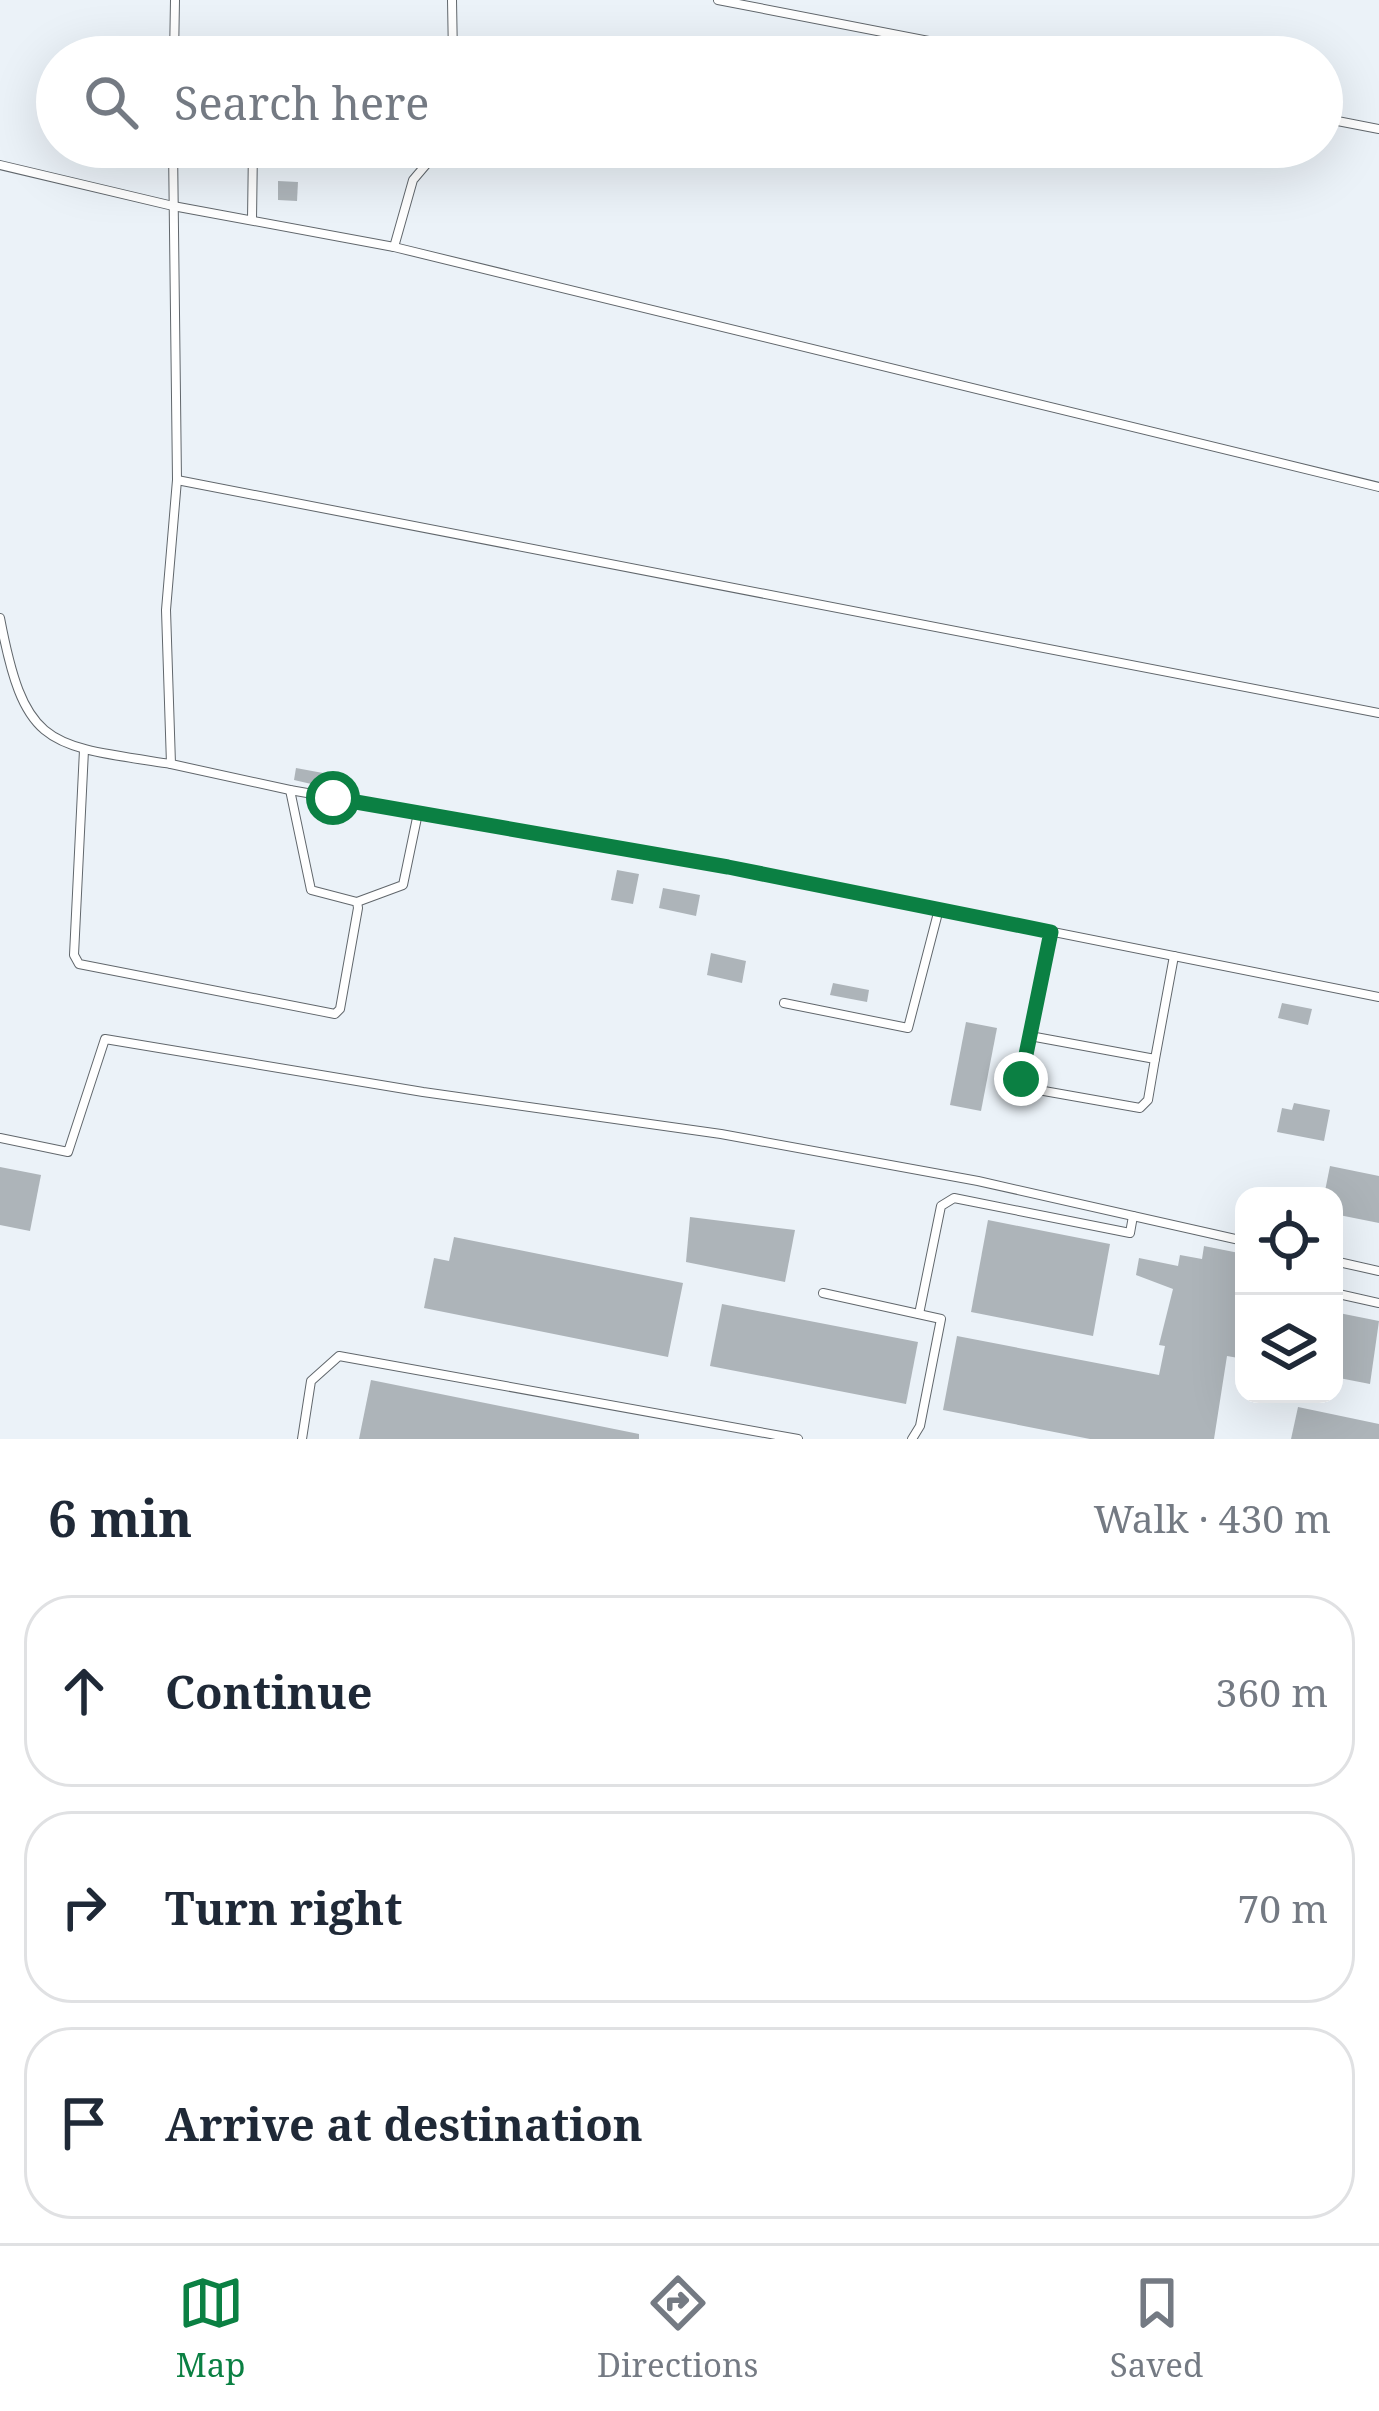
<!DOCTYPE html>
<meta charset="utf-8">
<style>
body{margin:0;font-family:"Noto Serif",serif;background:#f2f2f3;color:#1f2937}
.controls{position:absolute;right:36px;bottom:36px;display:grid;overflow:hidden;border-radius:24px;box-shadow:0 12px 48px #0002}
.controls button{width:108px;height:108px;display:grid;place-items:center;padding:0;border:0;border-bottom:3px solid #e0e1e3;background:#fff;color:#1f2937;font:60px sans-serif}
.stop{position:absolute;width:36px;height:36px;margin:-27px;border:9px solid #0b8043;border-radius:50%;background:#fff}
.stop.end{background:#0b8043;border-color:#fff;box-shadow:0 3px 12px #0008}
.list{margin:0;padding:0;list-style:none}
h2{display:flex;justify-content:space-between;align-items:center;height:156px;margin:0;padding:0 48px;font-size:51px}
h2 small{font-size:39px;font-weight:400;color:#747a83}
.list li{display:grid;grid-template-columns:78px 1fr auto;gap:36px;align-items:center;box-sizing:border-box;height:192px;margin:0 24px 24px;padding:0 24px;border:3px solid #e0e1e3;border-radius:48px}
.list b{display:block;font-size:45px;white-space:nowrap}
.list em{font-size:39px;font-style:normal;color:#747a83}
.icon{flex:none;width:66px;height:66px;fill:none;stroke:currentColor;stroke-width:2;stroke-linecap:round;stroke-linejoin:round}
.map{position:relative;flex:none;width:1379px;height:1439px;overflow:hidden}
.search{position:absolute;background:#fff;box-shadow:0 12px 48px #0002;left:36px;right:36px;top:36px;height:132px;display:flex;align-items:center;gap:30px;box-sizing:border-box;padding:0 42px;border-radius:66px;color:#747a83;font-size:45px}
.sheet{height:804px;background:#fff}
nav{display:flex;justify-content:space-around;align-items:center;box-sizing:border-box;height:168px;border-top:3px solid #e0e1e3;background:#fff;font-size:33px;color:#747a83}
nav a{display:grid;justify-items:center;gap:6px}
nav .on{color:#0b8043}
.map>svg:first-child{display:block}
.building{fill:#adb4b9}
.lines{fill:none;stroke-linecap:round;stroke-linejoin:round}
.lane-casing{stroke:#61676c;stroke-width:10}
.lane{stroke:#fff;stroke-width:8}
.route{stroke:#0b8043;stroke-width:15}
</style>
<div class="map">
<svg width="1379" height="1439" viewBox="0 0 1379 1439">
<rect width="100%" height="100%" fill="#ebf2f8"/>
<g class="building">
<rect x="227" y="47" width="34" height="10"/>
<polygon points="278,181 298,182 297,201 278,200"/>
<polygon points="296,768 323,773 320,786 294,780"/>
<polygon points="617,870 639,874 633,904 611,900"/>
<polygon points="663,888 700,895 696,916 659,908"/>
<polygon points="711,953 746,961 742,983 707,975"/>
<polygon points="833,983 869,990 867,1002 830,995"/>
<polygon points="1282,1003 1312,1009 1308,1025 1278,1018"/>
<polygon points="966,1022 997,1028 981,1111 950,1105"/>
<polygon points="1294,1103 1330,1110 1324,1141 1277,1132 1282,1108 1292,1110"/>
<polygon points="1330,1166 1379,1176 1379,1223 1334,1214 1334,1196 1324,1196"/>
<polygon points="0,1167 41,1175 30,1231 0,1225"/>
<polygon points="690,1217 795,1230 785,1282 686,1262"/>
<polygon points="988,1220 1110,1244 1093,1336 971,1312"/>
<polygon points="454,1237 683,1283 668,1357 424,1308 434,1258 449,1261"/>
<polygon points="1204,1246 1244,1254 1237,1304 1244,1305 1244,1359 1227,1356 1214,1439 1090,1439 943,1410 957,1336 1159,1375 1165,1346 1159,1345 1173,1289 1136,1275 1139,1258 1178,1266 1180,1255 1202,1259"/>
<polygon points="722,1304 918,1342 906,1404 710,1366"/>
<polygon points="1334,1312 1379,1321 1370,1384 1334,1377"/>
<polygon points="371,1380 639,1434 639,1439 359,1439"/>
<polygon points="1298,1407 1379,1424 1379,1439 1291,1439"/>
</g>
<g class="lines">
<g class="lane-casing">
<g id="lane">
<polyline points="452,0 453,57"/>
<polyline points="718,0 1011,57"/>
<polyline points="174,57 175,0"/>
<polyline points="1322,118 1379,129"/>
<polyline points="173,147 177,480 166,610 171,764 290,790 728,867 1379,997"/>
<polyline points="0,165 173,206 394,247 1379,487"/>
<polyline points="252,219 253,147"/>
<polyline points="394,247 413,180 441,147"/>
<polyline points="177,480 1379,713"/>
<path d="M0,618C25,749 47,745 171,764"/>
<polyline points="84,750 74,955 79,964 335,1014 340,1009 358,908 357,902 311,890 290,790"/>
<polyline points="357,902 403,885 418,813"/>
<polyline points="1051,931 1030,1036 1155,1059 1174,956"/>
<polyline points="784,1003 908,1028 939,909"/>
<polyline points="1030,1036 1021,1079 1027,1088 1140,1108 1148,1100 1155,1059"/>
<polyline points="0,1138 68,1152 105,1039 423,1092 721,1134 978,1181 1244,1241"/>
<polyline points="1334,1261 1379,1271"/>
<polyline points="823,1293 941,1319 920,1426 912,1439"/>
<polyline points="1334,1293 1379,1303"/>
<polyline points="919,1314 941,1206 954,1198 1130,1233 1133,1216"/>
<polyline points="302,1439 311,1381 339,1356 798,1439"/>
</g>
</g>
<use href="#lane" class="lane"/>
</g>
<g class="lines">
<polyline class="route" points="333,798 728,867 1051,932 1021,1079"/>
</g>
</svg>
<div class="controls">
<button><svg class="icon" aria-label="locate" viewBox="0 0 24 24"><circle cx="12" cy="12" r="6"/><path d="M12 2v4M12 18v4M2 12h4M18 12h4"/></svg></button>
<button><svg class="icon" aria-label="layers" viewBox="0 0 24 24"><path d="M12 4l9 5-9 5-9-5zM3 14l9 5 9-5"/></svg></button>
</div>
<div class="stop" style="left:333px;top:798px"></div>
<div class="stop end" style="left:1021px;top:1079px"></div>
<div class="search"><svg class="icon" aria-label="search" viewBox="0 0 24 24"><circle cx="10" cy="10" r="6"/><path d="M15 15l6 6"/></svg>Search here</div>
</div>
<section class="sheet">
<h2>6 min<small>Walk · 430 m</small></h2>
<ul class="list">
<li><svg class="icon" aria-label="ahead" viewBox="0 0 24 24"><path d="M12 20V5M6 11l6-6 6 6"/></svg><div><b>Continue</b></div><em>360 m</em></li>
<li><svg class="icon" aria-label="right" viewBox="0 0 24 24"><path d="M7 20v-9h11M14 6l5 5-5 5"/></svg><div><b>Turn right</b></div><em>70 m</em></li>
<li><svg class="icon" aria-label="arrive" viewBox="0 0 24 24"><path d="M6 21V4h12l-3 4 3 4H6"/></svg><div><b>Arrive at destination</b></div></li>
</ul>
</section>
<nav>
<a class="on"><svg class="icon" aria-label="map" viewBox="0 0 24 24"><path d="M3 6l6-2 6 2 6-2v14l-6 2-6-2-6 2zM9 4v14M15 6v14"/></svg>Map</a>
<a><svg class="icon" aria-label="directions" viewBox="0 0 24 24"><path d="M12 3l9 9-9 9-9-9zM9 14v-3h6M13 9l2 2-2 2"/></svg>Directions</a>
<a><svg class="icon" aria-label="saved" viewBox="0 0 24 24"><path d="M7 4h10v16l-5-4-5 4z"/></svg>Saved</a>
</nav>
